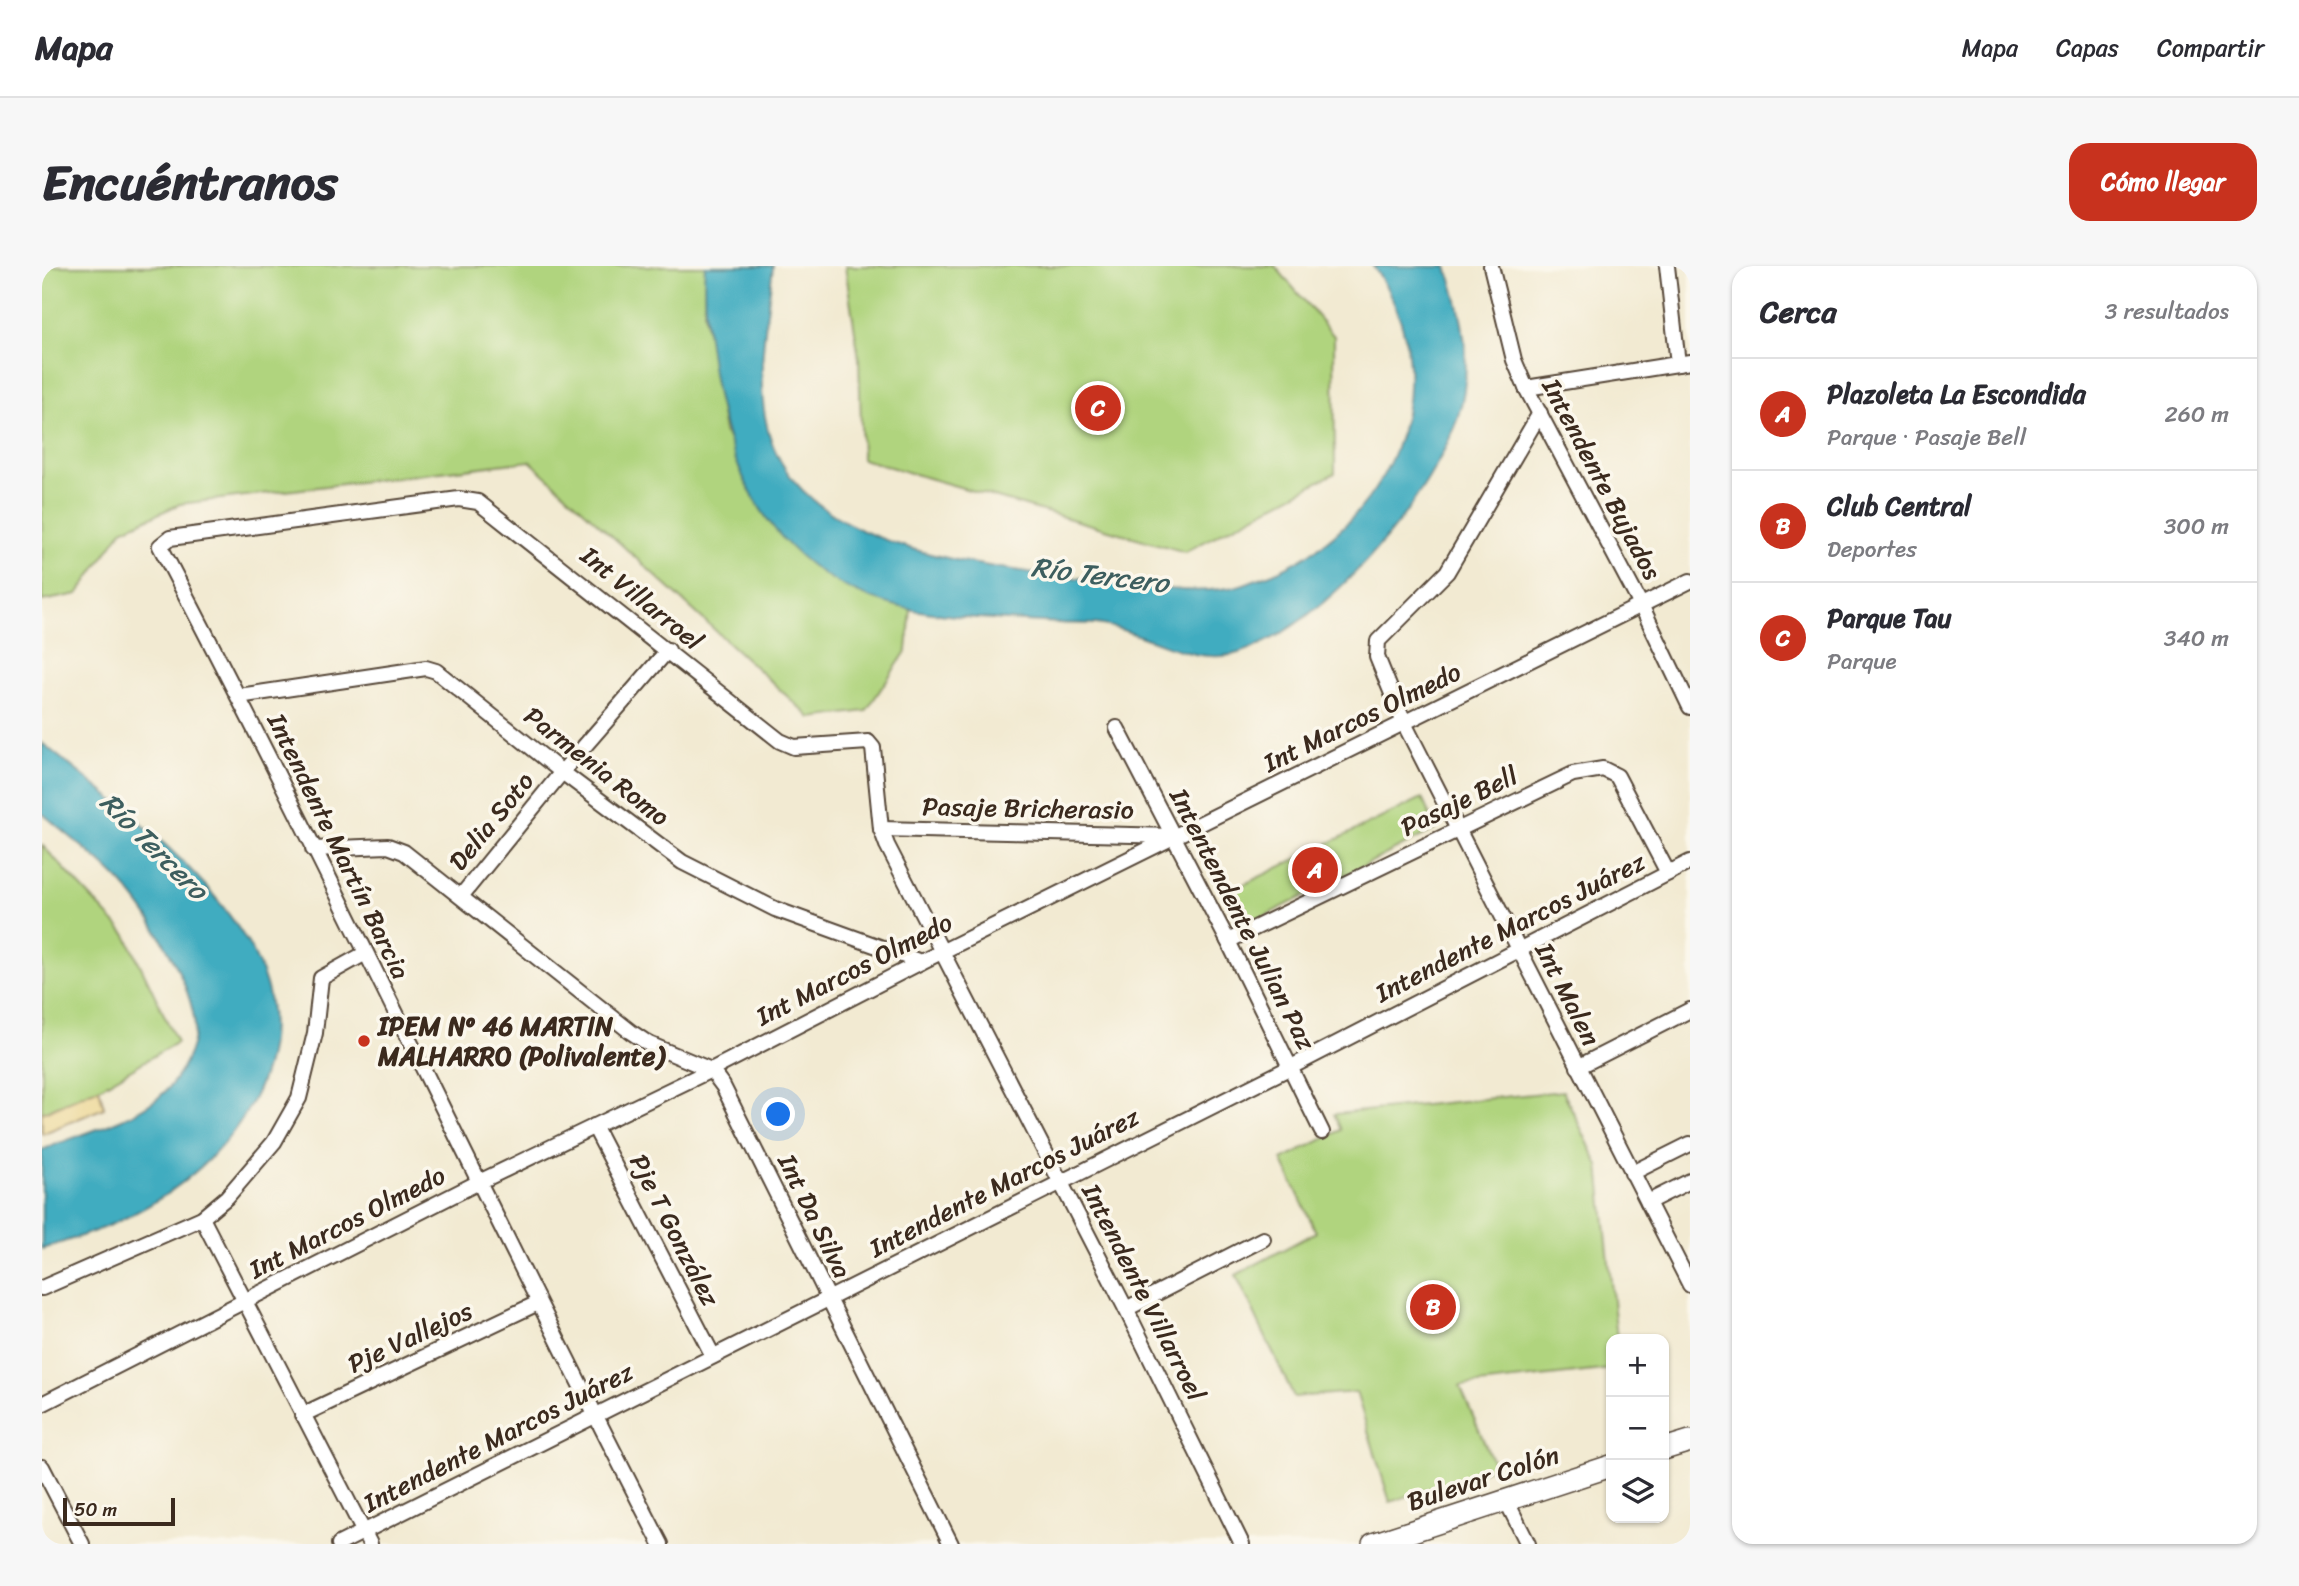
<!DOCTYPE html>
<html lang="es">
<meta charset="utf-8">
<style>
body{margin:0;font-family:Sriracha,sans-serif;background:#f7f7f7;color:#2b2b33}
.controls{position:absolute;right:21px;bottom:21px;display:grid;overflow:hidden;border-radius:14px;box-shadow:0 2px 5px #0004}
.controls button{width:63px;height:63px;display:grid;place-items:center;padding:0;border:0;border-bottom:2px solid #e1e1e2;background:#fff;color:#2b2b33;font:35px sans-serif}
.scale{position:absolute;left:21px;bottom:18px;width:112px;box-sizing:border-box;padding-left:7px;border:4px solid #3b2a1e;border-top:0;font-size:19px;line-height:24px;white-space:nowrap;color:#3b2a1e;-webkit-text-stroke:5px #fbf7ec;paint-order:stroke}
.you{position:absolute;left:737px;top:849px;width:24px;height:24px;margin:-18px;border:5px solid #fff;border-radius:50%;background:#1a73e8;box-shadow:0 0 0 10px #1a73e833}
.badge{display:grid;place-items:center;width:46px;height:46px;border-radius:50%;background:#c8321e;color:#fff;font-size:23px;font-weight:700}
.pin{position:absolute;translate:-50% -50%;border:4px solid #fff;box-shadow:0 2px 7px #0006}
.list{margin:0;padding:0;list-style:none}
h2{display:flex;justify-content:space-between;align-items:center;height:91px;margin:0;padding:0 28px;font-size:30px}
h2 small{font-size:23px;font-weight:400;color:#7c7c81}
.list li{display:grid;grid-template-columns:46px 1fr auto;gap:21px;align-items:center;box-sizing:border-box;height:112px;padding:0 28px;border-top:2px solid #e1e1e2}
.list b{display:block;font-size:26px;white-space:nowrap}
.list p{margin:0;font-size:23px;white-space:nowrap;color:#7c7c81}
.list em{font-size:23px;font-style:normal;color:#7c7c81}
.icon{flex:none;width:38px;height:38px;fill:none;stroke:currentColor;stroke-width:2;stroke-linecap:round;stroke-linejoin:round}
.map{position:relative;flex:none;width:1648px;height:1278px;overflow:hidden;border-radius:21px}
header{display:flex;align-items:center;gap:42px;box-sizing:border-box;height:98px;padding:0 35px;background:#fff;border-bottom:2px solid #e1e1e2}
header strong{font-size:33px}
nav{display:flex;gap:38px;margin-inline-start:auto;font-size:24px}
.intro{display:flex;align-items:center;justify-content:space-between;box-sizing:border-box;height:168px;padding:0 42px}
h1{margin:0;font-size:49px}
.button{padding:18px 32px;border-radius:21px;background:#c8321e;color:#fff;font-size:24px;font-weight:700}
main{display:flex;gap:42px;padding:0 42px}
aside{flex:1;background:#fff;border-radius:21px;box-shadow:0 2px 5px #0004}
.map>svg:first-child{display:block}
.green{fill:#b0d47e;stroke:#767f4e;stroke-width:2}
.sand{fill:#eeda9e;stroke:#94825e;stroke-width:2}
.water{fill:#41acc0;stroke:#3e6b6f;stroke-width:2}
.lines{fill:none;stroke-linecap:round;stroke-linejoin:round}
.minor-casing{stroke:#564739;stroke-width:18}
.secondary-casing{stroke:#564739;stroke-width:24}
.minor{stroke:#fff;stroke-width:14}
.secondary{stroke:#fff;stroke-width:21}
.poi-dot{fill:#c8321e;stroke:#fbf7ec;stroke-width:2.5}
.labels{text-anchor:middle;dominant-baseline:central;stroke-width:7;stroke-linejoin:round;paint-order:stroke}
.street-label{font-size:26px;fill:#3b2a1e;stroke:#fbf7ec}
.poi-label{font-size:26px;font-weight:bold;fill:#3b2a1e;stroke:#fbf7ec;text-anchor:start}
.water-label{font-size:28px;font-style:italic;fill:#3d5e5f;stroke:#fbf7ec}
</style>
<header>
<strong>Mapa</strong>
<nav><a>Mapa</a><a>Capas</a><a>Compartir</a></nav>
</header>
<div class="intro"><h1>Encuéntranos</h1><a class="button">Cómo llegar</a></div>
<main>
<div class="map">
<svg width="1648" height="1278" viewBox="0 0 1648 1278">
<rect width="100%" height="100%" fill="#fbf7ec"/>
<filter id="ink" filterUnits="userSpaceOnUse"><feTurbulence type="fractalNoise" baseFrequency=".0143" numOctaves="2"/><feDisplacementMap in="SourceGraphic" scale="14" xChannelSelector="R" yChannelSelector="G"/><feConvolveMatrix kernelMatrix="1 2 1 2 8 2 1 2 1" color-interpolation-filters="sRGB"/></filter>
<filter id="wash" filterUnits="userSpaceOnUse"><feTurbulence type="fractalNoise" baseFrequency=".00686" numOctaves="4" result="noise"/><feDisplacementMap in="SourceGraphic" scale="28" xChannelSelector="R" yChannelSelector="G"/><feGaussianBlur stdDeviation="1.57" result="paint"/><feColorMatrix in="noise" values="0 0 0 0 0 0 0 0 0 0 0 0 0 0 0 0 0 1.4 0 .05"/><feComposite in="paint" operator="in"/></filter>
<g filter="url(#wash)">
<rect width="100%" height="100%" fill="#f2ead2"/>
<g class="green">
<polygon points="0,0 663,0 662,46 682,166 767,295 795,316 869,343 865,384 824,445 769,452 488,195 138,238 80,264 36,328 0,335"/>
<polygon points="803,0 1233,0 1292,70 1293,207 1143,286 820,193 817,92"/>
<polygon points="1380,532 1394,563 1199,662 1182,628"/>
<polygon points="0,579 84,669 135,776 57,822 0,847"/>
<polygon points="1521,825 1557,900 1575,1073 1569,1073 1569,1103 1418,1120 1453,1201 1348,1236 1314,1126 1252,1131 1194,1009 1274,966 1240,894 1299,864 1292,848"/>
</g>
<polygon class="sand" points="57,822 62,842 0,868 0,847"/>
<g class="water">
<path d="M663,0H731C724,61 706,139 739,196C793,291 963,303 1060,315C1101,319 1145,329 1186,322C1197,321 1208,315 1218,312C1346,267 1414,117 1331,0L1405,1C1421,48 1432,101 1416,150C1390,232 1284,359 1200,386C1150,403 1103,364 1054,358C1042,357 1029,358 1016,357C968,354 919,353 872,344C745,319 690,226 671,107C666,71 660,37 663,0Z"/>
<path d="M0,477C73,536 159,597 207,679C272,790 187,900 89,949C61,964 30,973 0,983V884C37,868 84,857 116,832C136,816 157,778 152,752C145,709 106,644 76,613C53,589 25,569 0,547Z"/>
</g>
</g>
<g filter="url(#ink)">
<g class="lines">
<g class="minor-casing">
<g id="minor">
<polyline points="1449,0 1472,94 1484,122 1600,341 1648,441"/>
<polyline points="1625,0 1636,98"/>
<polyline points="1484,122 1648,96"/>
<polyline points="1498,147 1405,306 1336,375 1335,391 1362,457 1648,1019"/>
<polyline points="197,430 384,402 394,405 520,506 640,596 733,643 879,696"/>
<polyline points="1075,462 1186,675 1280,866"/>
<polyline points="839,563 1131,570"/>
<polyline points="271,583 346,580 362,586 589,766 607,778 669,804 681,820 909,1278"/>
<polyline points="420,629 520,506 626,384"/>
<polyline points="1186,675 1531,508 1561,503 1575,510 1626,607"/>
<polyline points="1536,801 1648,744"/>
<polyline points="552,860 671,1090"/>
<polyline points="1590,907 1648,878"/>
<polyline points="1606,936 1648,915"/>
<polyline points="160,952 328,1278"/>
<polyline points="0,1022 160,952 185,931 232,876 257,832 273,767 279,712 322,688"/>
<polyline points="1084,1043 1221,973"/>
<polyline points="0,1138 435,917 669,804 879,696 1648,315"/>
<polyline points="260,1149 496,1037"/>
<polyline points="0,1201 40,1278"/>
<polyline points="1464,1234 1486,1278"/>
<polyline points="297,1278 1249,801 1648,596"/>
<path d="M619,1278C448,947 291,609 118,280L128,272L417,233L436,236L738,475L752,481L826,476L831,482L839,563L845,579L1084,1043L1200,1278"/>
</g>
</g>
<g class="secondary-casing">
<g id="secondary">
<polyline points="1622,1183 1648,1175"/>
<polyline points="1331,1278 1569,1200"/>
</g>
</g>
<use href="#minor" class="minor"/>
<use href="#secondary" class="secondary"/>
</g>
</g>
<circle class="poi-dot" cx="322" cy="775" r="7"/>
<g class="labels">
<g class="street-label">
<text transform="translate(1560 213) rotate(62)">Intendente Bujados</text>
<text transform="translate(600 332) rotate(39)">Int Villarroel</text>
<text transform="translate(1320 451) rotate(-26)">Int Marcos Olmedo</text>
<text transform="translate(555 500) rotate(38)">Parmenia Romo</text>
<text transform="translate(1417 535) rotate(-26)">Pasaje Bell</text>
<text transform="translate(986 542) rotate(1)">Pasaje Bricherasio</text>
<text transform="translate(449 555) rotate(-51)">Delia Soto</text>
<text transform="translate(297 580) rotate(64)">Intendente Martín Barcia</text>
<text transform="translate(1201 653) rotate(63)">Intentendente Julian Paz</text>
<text transform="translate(1468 661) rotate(-27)">Intendente Marcos Juárez</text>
<text transform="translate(812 703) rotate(-27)">Int Marcos Olmedo</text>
<text transform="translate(1526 728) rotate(63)">Int Malen</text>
<text transform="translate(962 916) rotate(-27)">Intendente Marcos Juárez</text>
<text transform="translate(773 950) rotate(64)">Int Da Silva</text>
<text transform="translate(305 956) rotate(-27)">Int Marcos Olmedo</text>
<text transform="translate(633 964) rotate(63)">Pje T González</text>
<text transform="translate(1102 1026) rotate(63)">Intendente Villarroel</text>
<text transform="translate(368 1071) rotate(-25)">Pje Vallejos</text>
<text transform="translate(456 1171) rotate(-27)">Intendente Marcos Juárez</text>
<text transform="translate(1441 1212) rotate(-18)">Bulevar Colón</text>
</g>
<g class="poi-label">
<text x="336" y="760">IPEM Nº 46 MARTIN<tspan x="336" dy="30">MALHARRO (Polivalente)</tspan></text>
</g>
<g class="water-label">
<text transform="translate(1058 309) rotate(7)">Río Tercero</text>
<text transform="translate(112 580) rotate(45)">Río Tercero</text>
</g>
</g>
</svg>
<div class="controls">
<button>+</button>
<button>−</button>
<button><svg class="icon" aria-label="layers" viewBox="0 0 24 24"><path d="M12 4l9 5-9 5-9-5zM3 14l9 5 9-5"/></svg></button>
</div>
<div class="scale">50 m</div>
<div class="you"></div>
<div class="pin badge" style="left:1273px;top:604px">A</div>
<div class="pin badge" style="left:1391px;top:1041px">B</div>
<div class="pin badge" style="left:1056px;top:142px">C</div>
</div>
<aside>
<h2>Cerca<small>3 resultados</small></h2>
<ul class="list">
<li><span class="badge">A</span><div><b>Plazoleta La Escondida</b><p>Parque · Pasaje Bell</p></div><em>260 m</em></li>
<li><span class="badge">B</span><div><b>Club Central</b><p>Deportes</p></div><em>300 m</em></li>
<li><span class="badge">C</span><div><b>Parque Tau</b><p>Parque</p></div><em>340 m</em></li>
</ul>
</aside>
</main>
